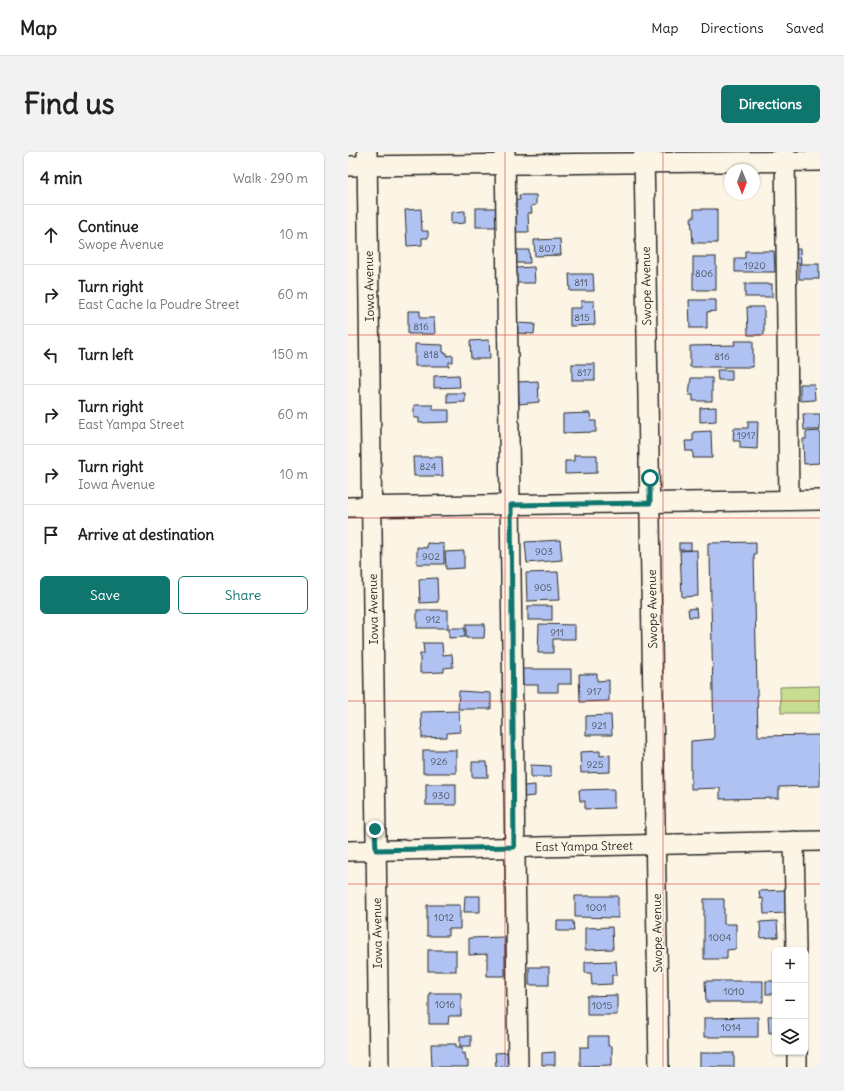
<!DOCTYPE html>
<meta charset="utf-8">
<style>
body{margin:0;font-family:Delius,sans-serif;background:#f2f2f2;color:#222}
.controls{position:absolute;right:12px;bottom:12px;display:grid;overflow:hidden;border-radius:6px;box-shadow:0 1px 3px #0004}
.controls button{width:36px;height:36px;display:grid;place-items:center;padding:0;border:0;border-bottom:1px solid #e0e0e0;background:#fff;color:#222;font:20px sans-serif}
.compass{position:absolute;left:376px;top:12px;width:36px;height:36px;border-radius:50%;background:#fff;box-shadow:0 1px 3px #0004;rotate:179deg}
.stop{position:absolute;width:12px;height:12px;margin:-9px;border:3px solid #0f766e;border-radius:50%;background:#fff}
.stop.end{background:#0f766e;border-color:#fff;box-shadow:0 1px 4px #0008}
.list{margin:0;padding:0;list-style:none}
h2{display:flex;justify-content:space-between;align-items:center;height:52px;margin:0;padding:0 16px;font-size:17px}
h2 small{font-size:13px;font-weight:400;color:#767676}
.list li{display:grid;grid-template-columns:26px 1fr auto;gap:12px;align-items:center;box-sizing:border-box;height:60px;padding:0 16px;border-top:1px solid #e0e0e0}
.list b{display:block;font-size:15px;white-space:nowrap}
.list p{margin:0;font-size:13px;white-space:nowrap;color:#767676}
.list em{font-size:13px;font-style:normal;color:#767676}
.actions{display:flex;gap:8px;padding:12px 16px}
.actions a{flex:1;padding:9px 0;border:1px solid #0f766e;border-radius:6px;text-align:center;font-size:14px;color:#0f766e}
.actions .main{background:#0f766e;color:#fff}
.icon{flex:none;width:22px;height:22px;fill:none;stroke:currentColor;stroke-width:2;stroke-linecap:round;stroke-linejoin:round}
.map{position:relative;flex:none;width:472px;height:915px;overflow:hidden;border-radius:6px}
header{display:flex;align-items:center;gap:24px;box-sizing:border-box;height:56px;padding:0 20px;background:#fff;border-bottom:1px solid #e0e0e0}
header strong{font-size:19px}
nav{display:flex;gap:22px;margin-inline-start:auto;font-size:14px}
.intro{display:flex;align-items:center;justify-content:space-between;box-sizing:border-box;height:96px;padding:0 24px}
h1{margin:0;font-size:28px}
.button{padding:10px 18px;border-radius:6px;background:#0f766e;color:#fff;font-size:14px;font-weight:700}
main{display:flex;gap:24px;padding:0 24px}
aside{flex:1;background:#fff;border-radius:6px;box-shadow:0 1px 3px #0004}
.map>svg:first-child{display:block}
.green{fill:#c7dd92;stroke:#79845e}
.building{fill:#afc2f1;stroke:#2b2b2b}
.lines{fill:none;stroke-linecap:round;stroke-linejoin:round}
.minor-casing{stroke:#2b2b2b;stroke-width:22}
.minor{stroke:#fcf5e5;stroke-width:19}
.route{stroke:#0f766e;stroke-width:5}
.grid{fill:none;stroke:#d62828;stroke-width:1;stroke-opacity:0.55}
.labels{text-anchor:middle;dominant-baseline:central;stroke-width:4;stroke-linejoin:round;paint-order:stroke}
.number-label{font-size:10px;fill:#4c515c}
.street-label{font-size:12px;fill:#2b2b2b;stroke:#fcf5e5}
</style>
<header>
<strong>Map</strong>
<nav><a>Map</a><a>Directions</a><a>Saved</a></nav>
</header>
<div class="intro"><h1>Find us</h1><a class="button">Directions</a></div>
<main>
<aside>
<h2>4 min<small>Walk · 290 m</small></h2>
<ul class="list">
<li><svg class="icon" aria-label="ahead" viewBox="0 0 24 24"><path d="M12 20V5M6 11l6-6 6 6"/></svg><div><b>Continue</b><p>Swope Avenue</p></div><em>10 m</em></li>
<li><svg class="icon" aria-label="right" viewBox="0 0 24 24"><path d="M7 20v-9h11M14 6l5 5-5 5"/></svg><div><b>Turn right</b><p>East Cache la Poudre Street</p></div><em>60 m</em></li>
<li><svg class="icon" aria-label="left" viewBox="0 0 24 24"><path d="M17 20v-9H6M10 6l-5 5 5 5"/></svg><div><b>Turn left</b></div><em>150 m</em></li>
<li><svg class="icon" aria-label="right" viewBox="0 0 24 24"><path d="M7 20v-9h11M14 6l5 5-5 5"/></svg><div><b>Turn right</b><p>East Yampa Street</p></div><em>60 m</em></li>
<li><svg class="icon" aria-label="right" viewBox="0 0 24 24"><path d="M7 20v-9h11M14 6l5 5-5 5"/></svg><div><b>Turn right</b><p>Iowa Avenue</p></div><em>10 m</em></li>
<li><svg class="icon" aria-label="arrive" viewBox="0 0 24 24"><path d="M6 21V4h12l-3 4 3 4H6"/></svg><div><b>Arrive at destination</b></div></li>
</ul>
<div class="actions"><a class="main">Save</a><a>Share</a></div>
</aside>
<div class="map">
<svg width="472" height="915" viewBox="0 0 472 915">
<rect width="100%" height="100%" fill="#fcf5e5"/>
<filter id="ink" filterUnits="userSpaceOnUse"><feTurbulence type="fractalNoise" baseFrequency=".025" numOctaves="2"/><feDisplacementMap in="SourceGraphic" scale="8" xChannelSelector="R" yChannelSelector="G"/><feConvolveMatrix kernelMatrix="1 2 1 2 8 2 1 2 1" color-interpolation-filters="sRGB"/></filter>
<g filter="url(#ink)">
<polygon class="green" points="472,534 472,561 433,561 432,535"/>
<g class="building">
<polygon points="171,43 188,43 188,53 183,54 184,61 180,61 181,80 165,80 165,48 172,48"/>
<rect x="128" y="56" width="21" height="19"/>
<polygon points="73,57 74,79 80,79 80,86 74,86 74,93 59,94 57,58"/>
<polygon points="346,57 369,57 369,91 345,91 343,66 346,66"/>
<polygon points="117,59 117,71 103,72 103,60"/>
<polygon points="212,87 213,103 187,104 186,88"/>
<polygon points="452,97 453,111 442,111 441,98"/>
<polygon points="166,98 181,98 182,111 166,111"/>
<polygon points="397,99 426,99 427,120 387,120 387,106 397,106"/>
<rect x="345" y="105" width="23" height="33"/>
<rect x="451" y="112" width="20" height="15"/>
<polygon points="186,115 187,131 167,131 167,116"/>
<polygon points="221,122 245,122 246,139 222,139"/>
<rect x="397" y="132" width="27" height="13"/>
<polygon points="341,148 368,148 368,159 359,160 359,176 342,176"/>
<polygon points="233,149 246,149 247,173 222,174 222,156 233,156"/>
<polygon points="399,155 416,155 416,183 400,183"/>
<polygon points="60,159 72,159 72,166 86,166 87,182 60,182"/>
<polygon points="168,171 187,172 186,182 168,181"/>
<polygon points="141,188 142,207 123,207 122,189"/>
<polygon points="386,189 405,189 405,215 342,215 342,194 387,193"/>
<polygon points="67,192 95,193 95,200 99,201 99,204 105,203 105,210 101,210 101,214 67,214"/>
<rect x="224" y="212" width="23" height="16"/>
<polygon points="369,218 384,218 384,228 370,228"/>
<polygon points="111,223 112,235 86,236 86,224"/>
<polygon points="343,226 364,226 364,249 345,249 345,243 341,243"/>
<polygon points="190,229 191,250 171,252 170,230"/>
<polygon points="452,232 466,232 467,248 452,249"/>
<polygon points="99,241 117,241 117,250 99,251"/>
<polygon points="66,253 85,253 85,258 101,258 101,270 71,271 71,266 66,266"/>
<polygon points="368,255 368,269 352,270 352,256"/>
<polygon points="242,261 243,269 248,269 248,280 215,281 215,262"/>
<polygon points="455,262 472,262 472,278 456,278"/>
<polygon points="400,269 410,269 409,297 392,296 392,289 385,289 386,276 400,276"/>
<polygon points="363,279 364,306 345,306 345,299 338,299 337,289 345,289 345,280"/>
<polygon points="472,279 472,311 456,312 455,287 458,287 458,280"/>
<polygon points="226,303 249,303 249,321 217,322 217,309 226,309"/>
<polygon points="65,305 94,305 95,324 66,324"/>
<polygon points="212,388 214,408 179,411 177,390"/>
<polygon points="408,390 408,402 406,402 410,584 472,583 472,634 431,635 431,646 372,647 372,636 343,637 343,589 366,587 362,404 360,404 360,391"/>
<polygon points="79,391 96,392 96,412 69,412 69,395 79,396"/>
<rect x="331" y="391" width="12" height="7"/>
<polygon points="349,398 350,444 334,445 332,399"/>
<polygon points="116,399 116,416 98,417 97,400"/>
<polygon points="210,420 212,448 179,449 178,421"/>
<polygon points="89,426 90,450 72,451 71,427"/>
<rect x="180" y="454" width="24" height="14"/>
<polygon points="348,456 349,465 341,465 340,457"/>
<rect x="69" y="458" width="31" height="18"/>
<polygon points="118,472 137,472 136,486 118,486"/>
<polygon points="191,472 227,473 227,487 205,487 205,501 190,501"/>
<polygon points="101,476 117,476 117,485 101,486"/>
<polygon points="75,491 94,491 95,503 104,502 105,515 96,516 96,520 72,521 72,502 76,502"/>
<polygon points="172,517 223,517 223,532 210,532 210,540 190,540 190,533 172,533"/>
<polygon points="231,522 249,522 249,529 261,528 261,549 232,550"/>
<polygon points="111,539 143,541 143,557 110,557"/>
<polygon points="111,559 112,580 99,581 99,585 74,586 73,560"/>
<polygon points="263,563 264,583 238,583 238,564"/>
<rect x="75" y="598" width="33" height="23"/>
<polygon points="252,599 252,604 262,603 262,620 233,621 232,600"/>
<polygon points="124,610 139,610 140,625 124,625"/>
<polygon points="183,613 203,614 203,625 183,625"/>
<rect x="78" y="632" width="30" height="21"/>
<polygon points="187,633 187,644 176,645 176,634"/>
<polygon points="266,637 266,656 237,657 237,649 232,649 231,638"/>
<polygon points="438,738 439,761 416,762 415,746 412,747 411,739"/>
<polygon points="117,744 132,744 132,760 116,760"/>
<polygon points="227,744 270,744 270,766 227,765"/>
<polygon points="356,747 376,747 376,772 388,772 388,797 379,798 379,807 356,807"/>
<polygon points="79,753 112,753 112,777 100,777 100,784 79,784"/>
<polygon points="209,769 225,769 226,779 209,779"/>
<polygon points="429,769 430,785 413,786 412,770"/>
<polygon points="264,775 265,797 237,798 237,776"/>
<polygon points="157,785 157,824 139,824 139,802 121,803 121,786"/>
<rect x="80" y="798" width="28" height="21"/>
<polygon points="268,809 269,823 264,823 264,832 244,833 243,821 237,821 237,810"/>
<rect x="181" y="815" width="20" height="18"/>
<polygon points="357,829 415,829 415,850 358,850"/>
<rect x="418" y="829" width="9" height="13"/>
<polygon points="81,841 113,841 113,864 101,864 100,872 81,872"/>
<polygon points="269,843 269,863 239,863 239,844"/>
<polygon points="420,864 427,864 427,880 421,881"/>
<polygon points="410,865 410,885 356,885 356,866"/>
<rect x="112" y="884" width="11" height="10"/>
<polygon points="241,884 260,884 260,894 264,894 264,913 232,914 232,895 241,895"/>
<polygon points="83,892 108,892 108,895 114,895 114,902 117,901 118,909 120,909 120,915 84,915"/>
<polygon points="163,900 164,915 148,915 147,901"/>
<polygon points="207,900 207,913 194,913 194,901"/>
<rect x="352" y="901" width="34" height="14"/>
</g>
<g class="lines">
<g class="minor-casing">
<g id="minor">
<polyline points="19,0 31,915"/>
<polyline points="157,0 170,915"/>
<polyline points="296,0 311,915"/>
<polyline points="437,0 441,348"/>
<polyline points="0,14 472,9"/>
<polyline points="0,355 472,348"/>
<polyline points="446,689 448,798"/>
<polyline points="0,699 472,689"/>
<polyline points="449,900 449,915"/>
</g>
</g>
<use href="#minor" class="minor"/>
</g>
</g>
<g class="lines" filter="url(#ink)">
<polyline class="route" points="27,677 28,698 166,695 163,353 302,351 302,326"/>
</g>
<path class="grid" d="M157,0V915M315,0V915M0,183H472M0,366H472M0,549H472M0,732H472"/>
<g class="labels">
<g class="number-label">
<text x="199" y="96">807</text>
<text x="407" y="113">1920</text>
<text x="356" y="121">806</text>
<text x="233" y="130">811</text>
<text x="234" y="165">815</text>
<text x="73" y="174">816</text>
<text x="83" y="202">818</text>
<text x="374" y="204">816</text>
<text x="236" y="220">817</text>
<text x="398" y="283">1917</text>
<text x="80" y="314">824</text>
<text x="196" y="399">903</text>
<text x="83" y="404">902</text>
<text x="195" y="435">905</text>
<text x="85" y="467">912</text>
<text x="209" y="480">911</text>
<text x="246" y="539">917</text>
<text x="251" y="573">921</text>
<text x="91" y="609">926</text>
<text x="247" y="612">925</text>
<text x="93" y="643">930</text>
<text x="248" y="755">1001</text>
<text x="96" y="765">1012</text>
<text x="372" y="785">1004</text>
<text x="386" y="839">1010</text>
<text x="97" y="852">1016</text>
<text x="254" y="853">1015</text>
<text x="383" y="875">1014</text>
</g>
<g class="street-label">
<text transform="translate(21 134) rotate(-91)">Iowa Avenue</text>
<text transform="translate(298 134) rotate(-91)">Swope Avenue</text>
<text transform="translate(25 457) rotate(-91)">Iowa Avenue</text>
<text transform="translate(304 457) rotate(-91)">Swope Avenue</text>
<text transform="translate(236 694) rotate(-1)">East Yampa Street</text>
<text transform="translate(29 781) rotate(-91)">Iowa Avenue</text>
<text transform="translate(309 781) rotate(-91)">Swope Avenue</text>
</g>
</g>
</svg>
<div class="controls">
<button>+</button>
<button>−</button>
<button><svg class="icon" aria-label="layers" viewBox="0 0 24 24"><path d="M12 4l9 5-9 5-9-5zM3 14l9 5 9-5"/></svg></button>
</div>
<svg class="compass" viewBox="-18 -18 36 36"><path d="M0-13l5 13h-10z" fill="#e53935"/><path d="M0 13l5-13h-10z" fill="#767676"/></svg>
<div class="stop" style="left:302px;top:326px"></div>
<div class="stop end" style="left:27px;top:677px"></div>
</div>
</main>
